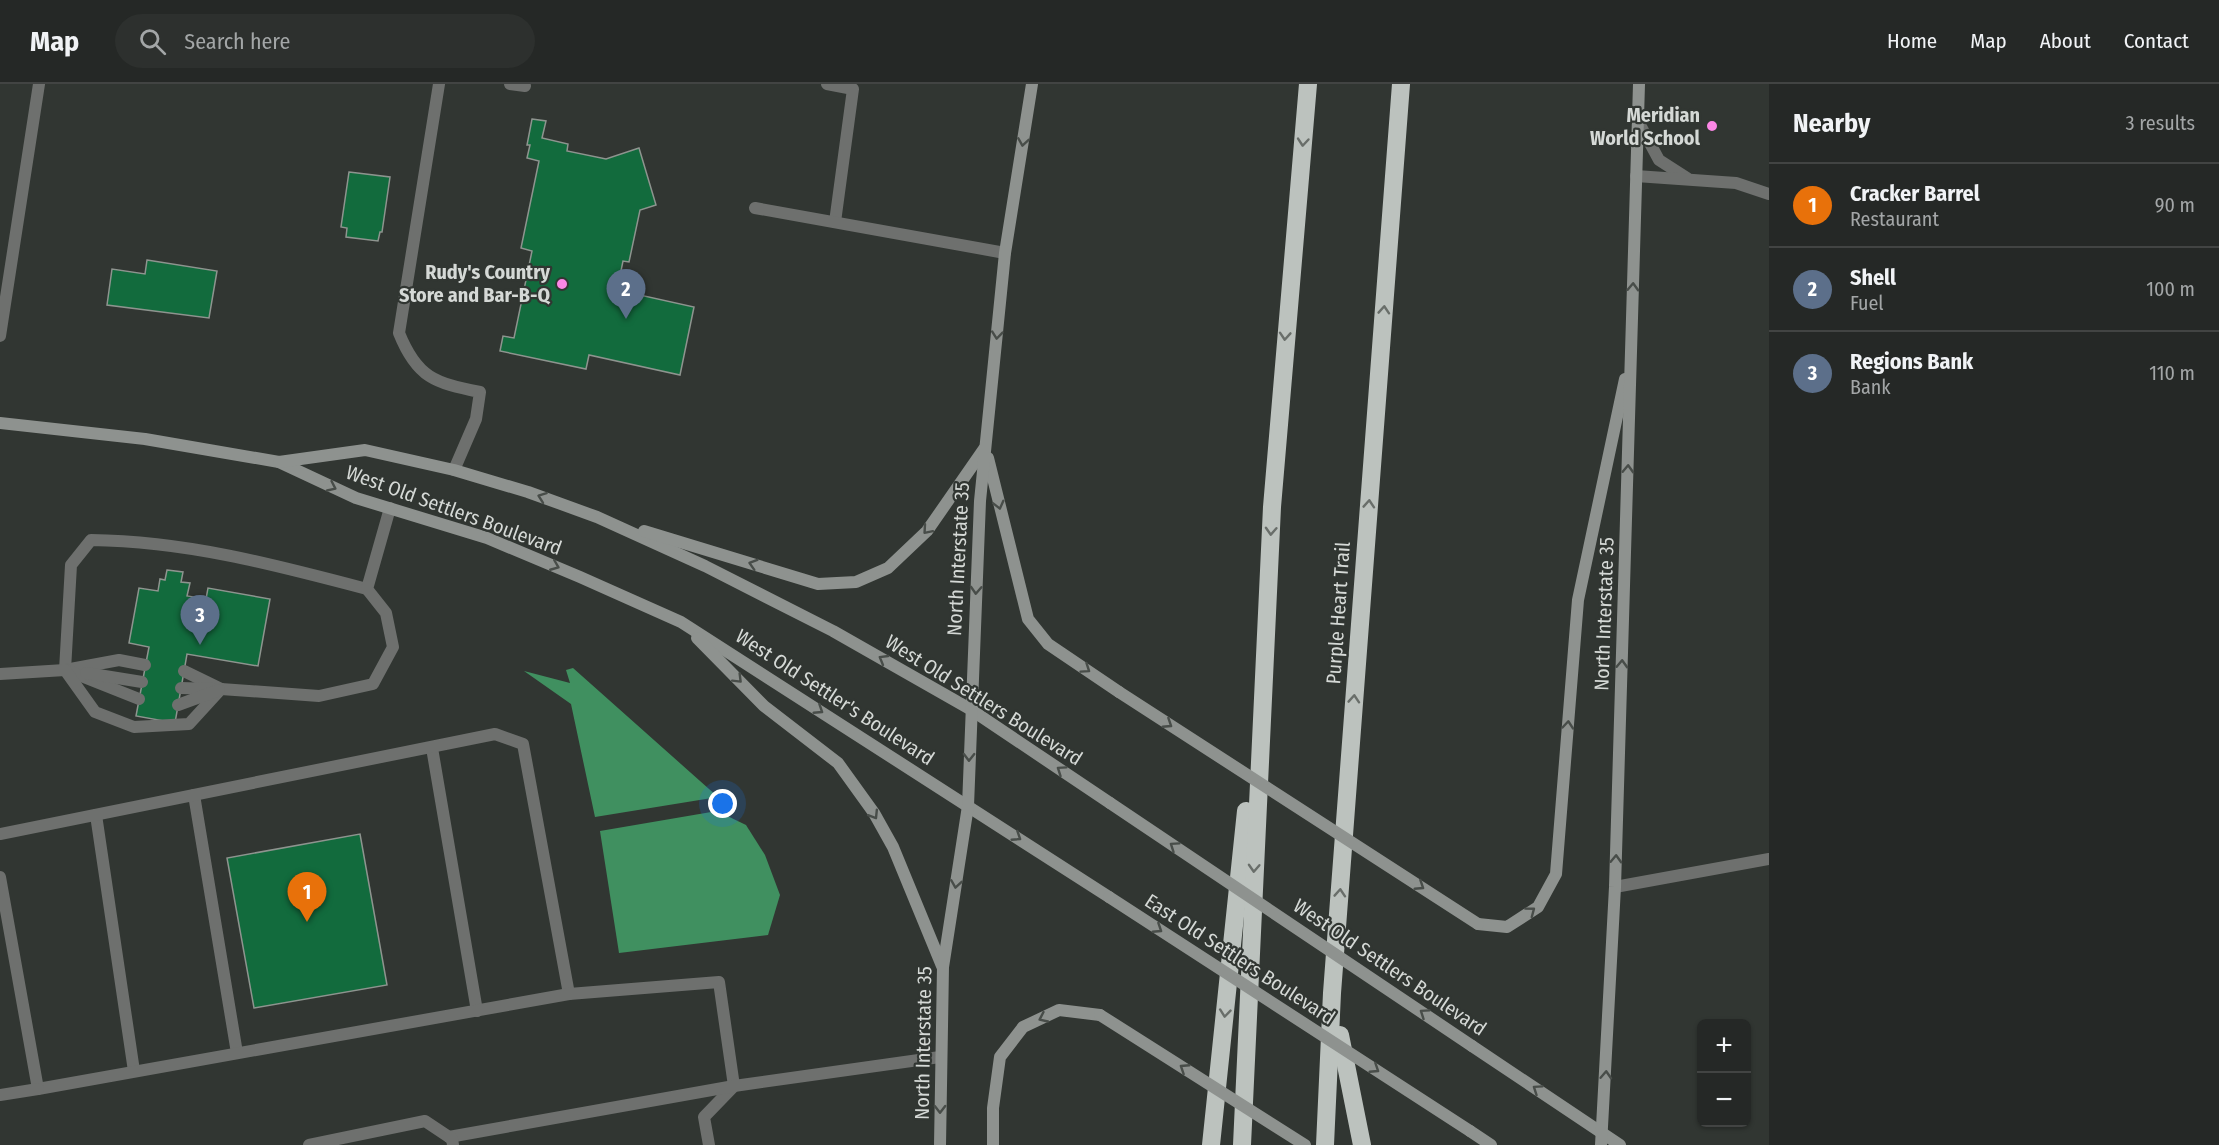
<!DOCTYPE html>
<meta charset="utf-8">
<style>
body{margin:0;font-family:"Fira Sans Condensed",sans-serif;background:#2d302e;color:#f1f3f6}
.controls{position:absolute;right:18px;bottom:18px;display:grid;overflow:hidden;border-radius:9px;box-shadow:0 2px 4px #0004}
.controls button{width:54px;height:54px;display:grid;place-items:center;padding:0;border:0;border-bottom:2px solid #424443;background:#252826;color:#f1f3f6;font:30px sans-serif}
.you{position:absolute;left:723px;top:720px;width:21px;height:21px;margin:-15px;border:4px solid #fff;border-radius:50%;background:#1a73e8;box-shadow:0 0 0 9px #1a73e833}
.badge{display:grid;place-items:center;width:39px;height:39px;border-radius:50%;background:#8c9099;color:#fff;font-size:20px;font-weight:700}
.pin{position:absolute;translate:-50% -50px;filter:drop-shadow(0 2px 3px #0008)}
.pin::after{content:'';position:absolute;top:32px;width:21px;height:18px;background:inherit;clip-path:polygon(0 0,100% 0,50% 100%)}
.list{margin:0;padding:0;list-style:none}
h2{display:flex;justify-content:space-between;align-items:center;height:78px;margin:0;padding:0 24px;font-size:26px}
h2 small{font-size:20px;font-weight:400;color:#a3a6a7}
.list li{display:grid;grid-template-columns:39px 1fr auto;gap:18px;align-items:center;box-sizing:border-box;height:84px;padding:0 24px;border-top:2px solid #424443}
.list b{display:block;font-size:22px;white-space:nowrap}
.list p{margin:0;font-size:20px;white-space:nowrap;color:#a3a6a7}
.list em{font-size:20px;font-style:normal;color:#a3a6a7}
.icon{flex:none;width:33px;height:33px;fill:none;stroke:currentColor;stroke-width:2;stroke-linecap:round;stroke-linejoin:round}
.map{position:relative;flex:none;width:1769px;height:1061px;overflow:hidden}
header{display:flex;align-items:center;gap:36px;box-sizing:border-box;height:84px;padding:0 30px;background:#252826;border-bottom:2px solid #424443}
header strong{font-size:28px}
nav{display:flex;gap:33px;margin-inline-start:auto;font-size:21px}
.search{width:420px;height:54px;background:#2d302e;display:flex;align-items:center;gap:15px;box-sizing:border-box;padding:0 21px;border-radius:33px;color:#a3a6a7;font-size:22px}
main{display:flex}
aside{flex:1;background:#252826}
.map>svg:first-child{display:block}
.water{fill:#409060}
.building{fill:#126b3d;stroke:#8e948f;stroke-width:1.5}
.lines{fill:none;stroke-linecap:round;stroke-linejoin:round}
.service{stroke:#6e706e;stroke-width:12}
.tertiary{stroke:#6e706e;stroke-width:12}
.secondary{stroke:#8e928f;stroke-width:12}
.motorway{stroke:#bcc2be;stroke-width:18}
.secondary-bridge{stroke:#8e928f;stroke-width:12}
.oneway{stroke:#484d49}
.oneway2{stroke:#696e6a}
.poi-dot{fill:#fb87e5;stroke:#313632;stroke-width:2}
.labels{text-anchor:middle;dominant-baseline:central;stroke-width:4.5;stroke-linejoin:round;paint-order:stroke}
.poi-label{font-size:20px;font-weight:bold;fill:#d5d9d6;stroke:#313632;text-anchor:end}
.street-label{font-size:20px;fill:#d5d9d6;stroke:#313632}
</style>
<header>
<strong>Map</strong>
<div class="search"><svg class="icon" aria-label="search" viewBox="0 0 24 24"><circle cx="10" cy="10" r="6"/><path d="M15 15l6 6"/></svg>Search here</div>
<nav><a>Home</a><a>Map</a><a>About</a><a>Contact</a></nav>
</header>
<main>
<div class="map">
<svg width="1769" height="1061" viewBox="0 0 1769 1061">
<rect width="100%" height="100%" fill="#313632"/>
<g class="water">
<polygon points="573,584 718,713 595,733 571,620 524,587 570,599 566,586"/>
<polygon points="717,727 746,741 765,771 780,811 768,851 619,869 600,747"/>
</g>
<g class="building">
<polygon points="532,35 546,37 542,54 568,60 567,67 606,75 639,64 656,121 640,126 629,178 623,177 617,206 694,223 680,291 589,271 586,285 500,267 503,252 514,254 532,167 521,164 539,77 527,74 530,61 527,61"/>
<polygon points="349,88 390,93 382,148 380,148 378,157 346,153 347,144 341,143"/>
<polygon points="147,176 217,187 209,234 107,221 112,185 145,190"/>
<polygon points="167,486 183,488 181,498 190,499 187,512 206,515 208,504 270,515 258,582 187,570 175,639 136,632 149,563 129,559 139,504 158,507 160,495 165,496"/>
<polygon points="360,750 387,901 254,924 227,774"/>
</g>
<g class="lines">
<g class="service">
<path d="M439,0L399,249C417,294 435,299 480,308L476,335L454,386"/>
<polyline points="510,0 525,2"/>
<polyline points="827,0 853,5 835,138"/>
<polyline points="755,124 1005,169"/>
<path d="M65,586L71,481L91,456C186,457 276,481 367,505"/>
<polyline points="65,586 119,576 145,581"/>
<polyline points="66,586 139,615"/>
<polyline points="184,587 221,605"/>
<polyline points="86,589 142,598"/>
<polyline points="0,590 65,586 95,628 134,643 189,640 221,605 319,612 373,600 393,563 386,529 367,505 390,424"/>
<polyline points="181,604 214,605"/>
<polyline points="178,621 219,606"/>
<polyline points="432,664 477,927"/>
<polyline points="194,711 237,969"/>
<polyline points="96,731 134,987"/>
<polyline points="0,750 495,650 523,660 569,910"/>
<polyline points="0,793 38,1005 569,910 719,898 734,1002 704,1033 709,1061"/>
<polyline points="1615,803 1769,775"/>
<polyline points="0,1011 38,1005"/>
<polyline points="449,1053 734,1002 940,973"/>
<polyline points="309,1061 425,1037 452,1055 453,1061"/>
</g>
<g class="tertiary">
<polyline points="1638,37 1659,76 1687,94"/>
<polyline points="1636,92 1736,99 1769,110"/>
<polyline points="0,252 39,0"/>
</g>
<g class="secondary">
<polyline points="0,339 145,355 279,378 356,414 487,454 580,493 681,538 1109,813"/>
<polyline points="988,374 1028,535 1048,560 1119,608"/>
<polyline points="279,378 365,366 454,386 528,408 597,433 705,482 833,547 970,625 1110,719"/>
<polyline points="644,447 818,500 856,498 888,484 927,447 984,365"/>
<polyline points="697,554 764,622 838,679 874,729 893,763 942,882"/>
<polyline points="1478,840 1507,843 1538,823 1556,790 1578,516 1625,295"/>
<polyline points="1472,962 1620,1061"/>
<polyline points="1470,1047 1491,1061"/>
<polyline points="940,1061 943,883 968,722 980,417 1005,169 1032,0"/>
<polyline points="993,1061 993,1024 1000,973 1023,943 1059,926 1100,931"/>
<polyline points="1601,1061 1615,803 1639,0"/>
</g>
<g class="motorway">
<polyline points="1340,951 1362,1061"/>
<polyline points="1211,1061 1246,727"/>
<polyline points="1242,1061 1272,423 1308,0"/>
<polyline points="1325,1061 1332,909 1401,0"/>
</g>
<g class="secondary-bridge">
<polyline points="1119,608 1478,840"/>
<polyline points="1110,719 1472,962"/>
<polyline points="1109,813 1470,1047"/>
<polyline points="1100,931 1305,1061"/>
</g>
</g>
<defs><path id="oneway-chevron" d="M-2-3.5L2.5 0L-2 3.5" fill="none" stroke-width="1.6" stroke-linecap="round" stroke-linejoin="round" transform="scale(1.5)"/></defs>
<g class="oneway">
<use href="#oneway-chevron" transform="translate(1023 58) rotate(99)"/>
<use href="#oneway-chevron" transform="translate(1633 203) rotate(-88)"/>
<use href="#oneway-chevron" transform="translate(997 251) rotate(96)"/>
<use href="#oneway-chevron" transform="translate(1628 385) rotate(-88)"/>
<use href="#oneway-chevron" transform="translate(332 403) rotate(25)"/>
<use href="#oneway-chevron" transform="translate(542 413) rotate(-160)"/>
<use href="#oneway-chevron" transform="translate(999 421) rotate(76)"/>
<use href="#oneway-chevron" transform="translate(927 446) rotate(131)"/>
<use href="#oneway-chevron" transform="translate(753 480) rotate(-163)"/>
<use href="#oneway-chevron" transform="translate(555 482) rotate(22)"/>
<use href="#oneway-chevron" transform="translate(976 506) rotate(93)"/>
<use href="#oneway-chevron" transform="translate(883 575) rotate(-150)"/>
<use href="#oneway-chevron" transform="translate(1622 580) rotate(-88)"/>
<use href="#oneway-chevron" transform="translate(1086 585) rotate(34)"/>
<use href="#oneway-chevron" transform="translate(738 595) rotate(45)"/>
<use href="#oneway-chevron" transform="translate(819 626) rotate(33)"/>
<use href="#oneway-chevron" transform="translate(1168 640) rotate(33)"/>
<use href="#oneway-chevron" transform="translate(1568 641) rotate(-85)"/>
<use href="#oneway-chevron" transform="translate(969 673) rotate(91)"/>
<use href="#oneway-chevron" transform="translate(1061 686) rotate(-146)"/>
<use href="#oneway-chevron" transform="translate(874 731) rotate(58)"/>
<use href="#oneway-chevron" transform="translate(1017 753) rotate(33)"/>
<use href="#oneway-chevron" transform="translate(1174 762) rotate(-146)"/>
<use href="#oneway-chevron" transform="translate(1616 775) rotate(-88)"/>
<use href="#oneway-chevron" transform="translate(956 800) rotate(99)"/>
<use href="#oneway-chevron" transform="translate(1420 802) rotate(33)"/>
<use href="#oneway-chevron" transform="translate(1531 827) rotate(-37)"/>
<use href="#oneway-chevron" transform="translate(1158 845) rotate(33)"/>
<use href="#oneway-chevron" transform="translate(1424 929) rotate(-146)"/>
<use href="#oneway-chevron" transform="translate(1043 934) rotate(155)"/>
<use href="#oneway-chevron" transform="translate(1184 984) rotate(-147)"/>
<use href="#oneway-chevron" transform="translate(1375 985) rotate(33)"/>
<use href="#oneway-chevron" transform="translate(1606 991) rotate(-87)"/>
<use href="#oneway-chevron" transform="translate(1537 1005) rotate(-146)"/>
<use href="#oneway-chevron" transform="translate(940 1025) rotate(90)"/>
</g>
<g class="oneway2">
<use href="#oneway-chevron" transform="translate(1303 58) rotate(95)"/>
<use href="#oneway-chevron" transform="translate(1384 226) rotate(-86)"/>
<use href="#oneway-chevron" transform="translate(1285 252) rotate(94)"/>
<use href="#oneway-chevron" transform="translate(1369 420) rotate(-86)"/>
<use href="#oneway-chevron" transform="translate(1271 447) rotate(93)"/>
<use href="#oneway-chevron" transform="translate(1354 615) rotate(-86)"/>
<use href="#oneway-chevron" transform="translate(1254 784) rotate(93)"/>
<use href="#oneway-chevron" transform="translate(1340 809) rotate(-86)"/>
<use href="#oneway-chevron" transform="translate(1225 929) rotate(96)"/>
</g>
<g class="poi-dot">
<circle cx="1712" cy="42" r="6"/>
<circle cx="562" cy="200" r="6"/>
</g>
<g class="labels">
<g class="poi-label">
<text x="1700" y="31">Meridian<tspan x="1700" dy="23">World School</tspan></text>
<text x="550" y="188">Rudy's Country<tspan x="550" dy="23">Store and Bar-B-Q</tspan></text>
</g>
<g class="street-label">
<text transform="translate(454 426) rotate(20)">West Old Settlers Boulevard</text>
<text transform="translate(958 475) rotate(-87)">North Interstate 35</text>
<text transform="translate(1338 529) rotate(-86)">Purple Heart Trail</text>
<text transform="translate(1604 530) rotate(-88)">North Interstate 35</text>
<text transform="translate(835 613) rotate(33)">West Old Settler's Boulevard</text>
<text transform="translate(984 616) rotate(32)">West Old Settlers Boulevard</text>
<text transform="translate(1240 875) rotate(33)">East Old Settlers Boulevard</text>
<text transform="translate(1390 883) rotate(34)">West Old Settlers Boulevard</text>
<text transform="translate(923 959) rotate(-89)">North Interstate 35</text>
</g>
</g>
</svg>
<div class="controls">
<button>+</button>
<button>−</button>
</div>
<div class="you"></div>
<div class="pin badge" style="left:307px;top:838px;background:#e8710a">1</div>
<div class="pin badge" style="left:626px;top:235px;background:#5c6f8a">2</div>
<div class="pin badge" style="left:200px;top:561px;background:#5c6f8a">3</div>
</div>
<aside>
<h2>Nearby<small>3 results</small></h2>
<ul class="list">
<li><span class="badge" style="background:#e8710a">1</span><div><b>Cracker Barrel</b><p>Restaurant</p></div><em>90 m</em></li>
<li><span class="badge" style="background:#5c6f8a">2</span><div><b>Shell</b><p>Fuel</p></div><em>100 m</em></li>
<li><span class="badge" style="background:#5c6f8a">3</span><div><b>Regions Bank</b><p>Bank</p></div><em>110 m</em></li>
</ul>
</aside>
</main>
